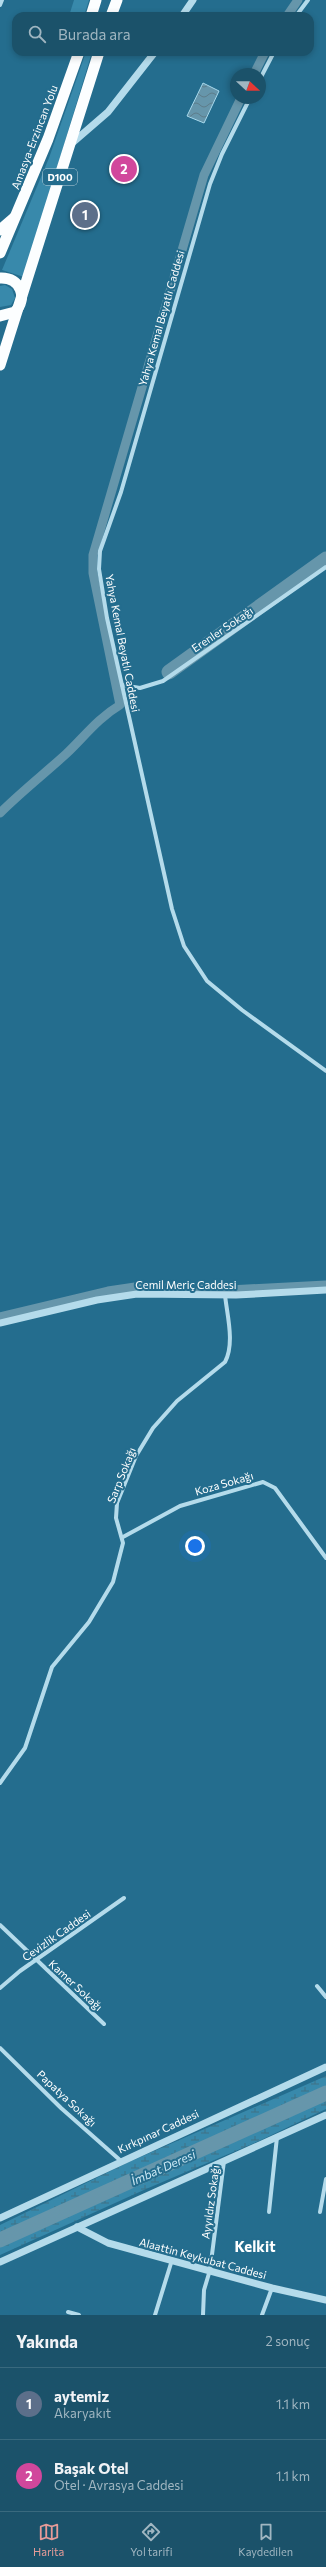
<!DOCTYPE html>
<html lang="tr">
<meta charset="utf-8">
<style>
body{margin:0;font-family:Commissioner,sans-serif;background:#245870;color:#f1f3f6}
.compass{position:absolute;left:230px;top:68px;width:36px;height:36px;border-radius:50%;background:#1b526a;box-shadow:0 2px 6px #0003;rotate:111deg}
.you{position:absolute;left:195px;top:1546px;width:14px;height:14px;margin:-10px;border:3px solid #fff;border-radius:50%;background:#1a73e8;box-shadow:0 0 0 6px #1a73e833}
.badge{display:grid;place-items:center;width:26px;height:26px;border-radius:50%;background:#e69b98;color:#fff;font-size:13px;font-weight:700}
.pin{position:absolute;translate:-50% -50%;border:2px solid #fff;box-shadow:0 1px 4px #0006}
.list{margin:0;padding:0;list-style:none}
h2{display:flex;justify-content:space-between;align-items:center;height:52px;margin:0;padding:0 16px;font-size:17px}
h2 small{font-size:13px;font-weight:400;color:#a0b6c1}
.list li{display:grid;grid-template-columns:26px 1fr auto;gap:12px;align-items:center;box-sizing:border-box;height:72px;padding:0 16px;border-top:1px solid #39697e}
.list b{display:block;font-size:15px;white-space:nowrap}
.list p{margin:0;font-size:13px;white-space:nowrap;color:#a0b6c1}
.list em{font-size:13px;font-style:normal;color:#a0b6c1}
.icon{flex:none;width:22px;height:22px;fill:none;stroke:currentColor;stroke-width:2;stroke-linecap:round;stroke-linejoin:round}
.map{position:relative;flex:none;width:326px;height:2315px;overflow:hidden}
.search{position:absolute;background:#1b526a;box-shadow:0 2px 6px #0003;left:12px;right:12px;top:12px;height:44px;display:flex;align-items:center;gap:10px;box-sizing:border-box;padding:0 14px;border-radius:12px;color:#a0b6c1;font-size:15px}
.sheet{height:196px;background:#1b526a}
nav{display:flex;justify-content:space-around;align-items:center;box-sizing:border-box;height:56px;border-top:1px solid #39697e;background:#1b526a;font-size:11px;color:#a0b6c1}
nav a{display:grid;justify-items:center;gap:2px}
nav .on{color:#e69b98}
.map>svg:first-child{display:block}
.green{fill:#3889ab}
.wetland{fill:url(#wetland-marsh)}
.water{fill:url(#water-waves);stroke:#a8d9ec}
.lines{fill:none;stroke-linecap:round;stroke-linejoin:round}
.canal{stroke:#6696ab;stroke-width:9}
.river{stroke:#6696ab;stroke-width:15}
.minor{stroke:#b4dbeb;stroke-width:4}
.tertiary{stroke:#b4dbeb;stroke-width:7}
.trunk{stroke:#fcfeff;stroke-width:11}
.labels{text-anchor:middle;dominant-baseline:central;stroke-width:4;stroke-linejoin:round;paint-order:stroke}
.shield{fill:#246d8e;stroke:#bdd3dd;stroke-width:1}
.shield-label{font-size:10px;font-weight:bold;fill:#fff}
.street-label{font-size:11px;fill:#fff;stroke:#246d8e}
.water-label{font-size:12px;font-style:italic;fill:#cde9f5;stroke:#246d8e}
.district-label{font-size:15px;font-weight:bold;fill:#fff;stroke:#246d8e}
</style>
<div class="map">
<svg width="326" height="2315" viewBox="0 0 326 2315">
<defs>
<pattern id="wetland-marsh" width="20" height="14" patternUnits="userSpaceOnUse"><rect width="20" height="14" fill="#3889ab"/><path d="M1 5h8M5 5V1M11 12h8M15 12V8" fill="none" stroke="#407185"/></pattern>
<pattern id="water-waves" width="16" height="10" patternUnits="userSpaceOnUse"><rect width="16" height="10" fill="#6696ab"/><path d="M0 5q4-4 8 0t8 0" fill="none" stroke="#5d7c8a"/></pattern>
</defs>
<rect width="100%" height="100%" fill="#246d8e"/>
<g class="green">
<polygon points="74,0 89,0 84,16 69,16"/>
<polygon points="86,52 92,52 24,277 2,270 49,158"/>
<polygon points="5,285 12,289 15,298 11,305 0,307 0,286"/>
</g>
<polygon class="wetland" points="326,2076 326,2109 261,2140 146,2189 0,2255 0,2225 129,2162"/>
<polygon class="water" points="203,83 219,91 204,123 187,116"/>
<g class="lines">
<g class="canal">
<polyline points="287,16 298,0"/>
<polyline points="254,74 265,52"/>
<path d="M0,813C21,792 44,774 66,754C84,737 98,718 120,705L93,573V555L204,175L241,98"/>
<polyline points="0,1317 108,1291 135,1287 229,1290 326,1285"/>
</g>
<g class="river">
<polyline points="169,672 326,559"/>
<polyline points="0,2240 326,2093"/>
</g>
<g class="minor">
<polyline points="0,5 2,0"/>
<polyline points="296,16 308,0"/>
<polyline points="260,79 274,52"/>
<polyline points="250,98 222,154 210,184 121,492 100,551 99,569 107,618 172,909 184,946 207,981 242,1010 326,1071"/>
<polyline points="122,685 140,688 163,681 326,567"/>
<polyline points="123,1537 180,1506 263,1482 275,1488 326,1558"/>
<path d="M0,1783L25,1748L52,1667L89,1622L113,1582L123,1543L116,1518L117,1503L136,1456L153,1428L177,1401L225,1362C235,1343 227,1315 225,1295"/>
<polyline points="0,1925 104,2024"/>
<polyline points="317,1986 326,1997"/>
<polyline points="0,1988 20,1971 124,1898"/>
<polyline points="0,2048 61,2108 121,2161"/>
<polyline points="269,2212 277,2137"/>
<polyline points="320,2212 326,2179"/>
<polyline points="68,2312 79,2315"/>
<polyline points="155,2315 172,2260"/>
<polyline points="203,2315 204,2290 210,2270 224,2161"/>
<polyline points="262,2315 272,2288"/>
</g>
<g class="tertiary">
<polyline points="182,16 193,0"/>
<polyline points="71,144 108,112 155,52"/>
<polyline points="0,1323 97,1300 137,1294 236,1295 326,1290"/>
<polyline points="0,2218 326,2067"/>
<polyline points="77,2227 108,2243 272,2288 326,2300"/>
<polyline points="0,2262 326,2115"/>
</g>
<g class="trunk">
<polyline points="91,16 96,0"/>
<polyline points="111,16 117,0"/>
<polyline points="0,230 14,218"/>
<polyline points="0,253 48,139 79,52"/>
<path d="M0,278C21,277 28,298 15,312L0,316"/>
<polyline points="0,365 99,52"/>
</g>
</g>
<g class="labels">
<rect class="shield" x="43" y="169" width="34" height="16" rx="3"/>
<g class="shield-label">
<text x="60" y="177">D100</text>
</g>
<g class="street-label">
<text transform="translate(34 137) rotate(-69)">Amasya-Erzincan Yolu</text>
<text transform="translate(161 318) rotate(-74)">Yahya Kemal Beyatlı Caddesi</text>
<text transform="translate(222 629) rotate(-34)">Erenler Sokağı</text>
<text transform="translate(123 643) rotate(79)">Yahya Kemal Beyatlı Caddesi</text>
<text x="186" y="1284">Cemil Meriç Caddesi</text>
<text transform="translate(121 1475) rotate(-68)">Sarp Sokağı</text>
<text transform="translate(224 1483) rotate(-16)">Koza Sokağı</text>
<text transform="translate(56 1935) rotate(-35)">Cevizlik Caddesi</text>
<text transform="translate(76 1985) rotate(43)">Kamer Sokağı</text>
<text transform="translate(67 2098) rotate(43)">Papatya Sokağı</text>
<text transform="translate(158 2131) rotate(-25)">Kırkpınar Caddesi</text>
<text transform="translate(210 2202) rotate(-82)">Ayyıldız Sokağı</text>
<text transform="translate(203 2258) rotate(15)">Alaattin Keykubat Caddesi</text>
</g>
<g class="water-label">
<text transform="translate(163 2167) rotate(-24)">İmbat Deresi</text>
</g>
<g class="district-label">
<text x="255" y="2246">Kelkit</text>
</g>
</g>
</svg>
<svg class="compass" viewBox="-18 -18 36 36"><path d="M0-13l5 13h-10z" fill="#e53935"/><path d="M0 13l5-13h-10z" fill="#a0b6c1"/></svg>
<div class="you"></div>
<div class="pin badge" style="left:85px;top:215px;background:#5c6f8a">1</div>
<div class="pin badge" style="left:124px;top:169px;background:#d1479c">2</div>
<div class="search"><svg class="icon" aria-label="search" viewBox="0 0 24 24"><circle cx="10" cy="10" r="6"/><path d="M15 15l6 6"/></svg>Burada ara</div>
</div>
<section class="sheet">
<h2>Yakında<small>2 sonuç</small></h2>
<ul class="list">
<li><span class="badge" style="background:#5c6f8a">1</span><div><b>aytemiz</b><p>Akaryakıt</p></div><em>1.1 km</em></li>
<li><span class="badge" style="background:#d1479c">2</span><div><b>Başak Otel</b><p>Otel · Avrasya Caddesi</p></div><em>1.1 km</em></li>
</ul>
</section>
<nav>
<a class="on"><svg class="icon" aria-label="map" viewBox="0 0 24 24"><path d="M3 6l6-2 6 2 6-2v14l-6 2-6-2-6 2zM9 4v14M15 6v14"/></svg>Harita</a>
<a><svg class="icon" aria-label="directions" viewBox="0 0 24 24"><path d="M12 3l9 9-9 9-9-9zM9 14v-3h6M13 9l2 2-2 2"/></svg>Yol tarifi</a>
<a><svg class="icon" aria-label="saved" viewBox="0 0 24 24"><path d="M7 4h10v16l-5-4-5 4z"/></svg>Kaydedilen</a>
</nav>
